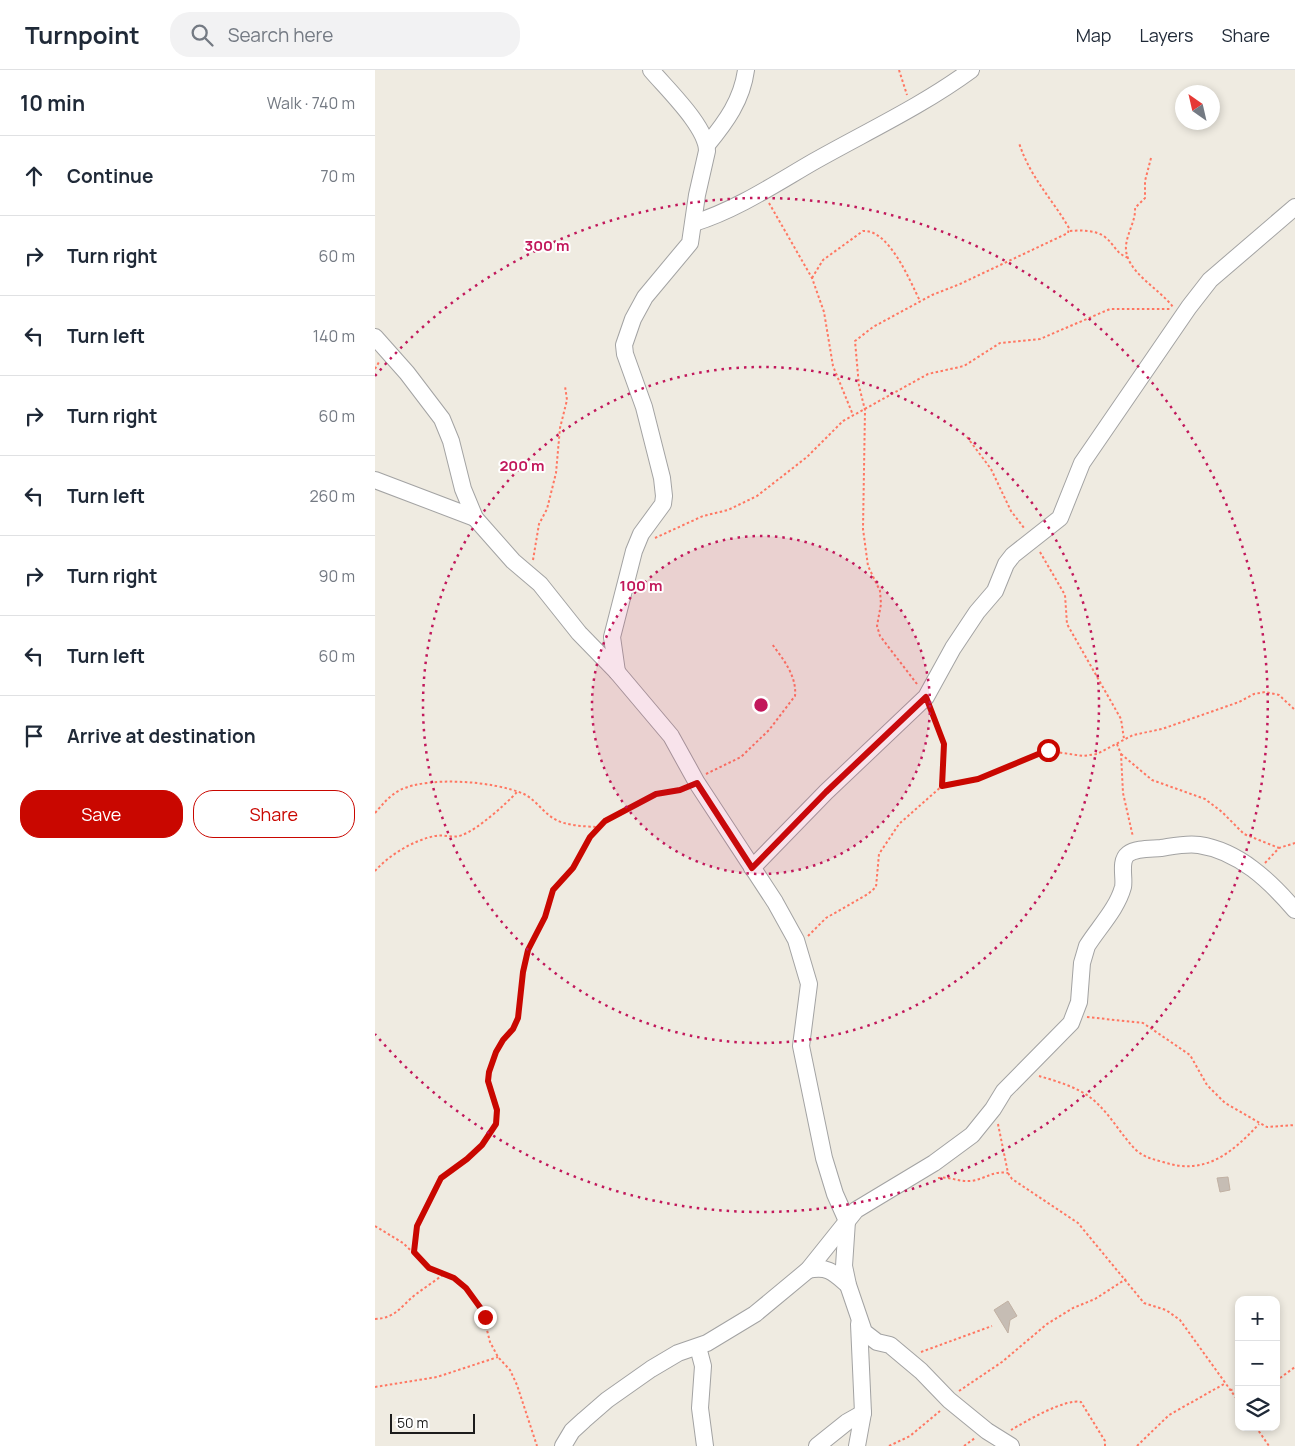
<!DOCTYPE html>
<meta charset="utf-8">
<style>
body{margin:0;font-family:Manrope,sans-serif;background:#f2f2f3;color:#1f2937}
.controls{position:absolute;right:15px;bottom:15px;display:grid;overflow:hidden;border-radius:10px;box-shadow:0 2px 8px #0003}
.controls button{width:45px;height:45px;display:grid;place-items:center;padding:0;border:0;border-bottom:1px solid #e0e1e3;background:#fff;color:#1f2937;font:25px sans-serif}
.compass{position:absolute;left:800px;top:15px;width:45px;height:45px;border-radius:50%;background:#fff;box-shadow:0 2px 8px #0003;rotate:326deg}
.scale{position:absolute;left:15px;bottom:12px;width:85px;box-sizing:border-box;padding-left:5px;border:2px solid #1c1c1c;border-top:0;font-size:14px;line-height:18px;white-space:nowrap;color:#1c1c1c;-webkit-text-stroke:4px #fff;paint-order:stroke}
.stop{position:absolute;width:15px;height:15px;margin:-11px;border:4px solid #c90700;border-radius:50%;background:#fff}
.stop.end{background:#c90700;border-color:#fff;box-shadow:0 1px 5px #0008}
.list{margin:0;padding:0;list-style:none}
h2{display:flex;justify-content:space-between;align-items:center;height:65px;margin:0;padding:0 20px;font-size:21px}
h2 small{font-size:16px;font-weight:400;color:#747a83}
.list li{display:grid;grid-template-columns:32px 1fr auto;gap:15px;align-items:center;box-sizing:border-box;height:80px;padding:0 20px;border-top:1px solid #e0e1e3}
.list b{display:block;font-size:19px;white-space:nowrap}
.list em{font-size:16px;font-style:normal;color:#747a83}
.actions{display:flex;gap:10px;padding:15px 20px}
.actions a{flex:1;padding:11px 0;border:1px solid #c90700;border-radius:20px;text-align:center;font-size:18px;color:#c90700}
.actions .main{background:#c90700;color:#fff}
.icon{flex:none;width:28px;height:28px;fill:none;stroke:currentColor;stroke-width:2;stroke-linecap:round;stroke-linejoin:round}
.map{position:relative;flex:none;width:920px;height:1376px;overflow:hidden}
header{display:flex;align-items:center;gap:30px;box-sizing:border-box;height:70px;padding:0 25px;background:#fff;border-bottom:1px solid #e0e1e3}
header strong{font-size:24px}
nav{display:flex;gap:28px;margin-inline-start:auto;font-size:18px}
.search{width:350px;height:45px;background:#f2f2f3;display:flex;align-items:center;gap:12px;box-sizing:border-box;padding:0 18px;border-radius:20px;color:#747a83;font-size:19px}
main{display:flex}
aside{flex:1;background:#fff}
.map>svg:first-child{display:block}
.building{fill:#c6bdb4;stroke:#c1b1a3}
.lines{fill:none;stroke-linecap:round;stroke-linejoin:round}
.minor-casing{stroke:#a3a3a3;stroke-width:18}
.path{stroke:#ff7762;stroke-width:2;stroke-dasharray:2.5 2.5;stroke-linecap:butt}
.minor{stroke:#fff;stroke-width:16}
.route{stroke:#c90700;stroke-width:6}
.ring{fill:none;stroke:#c2185b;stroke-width:2.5;stroke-dasharray:2.5 5}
.centre{fill:#c2185b;stroke:#fff;stroke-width:2.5}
.ring-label{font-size:15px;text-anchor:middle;font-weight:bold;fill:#c2185b;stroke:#fff;stroke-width:4;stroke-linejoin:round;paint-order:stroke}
</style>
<header>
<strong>Turnpoint</strong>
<div class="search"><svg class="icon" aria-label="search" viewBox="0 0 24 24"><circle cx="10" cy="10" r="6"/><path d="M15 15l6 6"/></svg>Search here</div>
<nav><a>Map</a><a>Layers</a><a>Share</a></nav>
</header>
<main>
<aside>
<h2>10 min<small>Walk · 740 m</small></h2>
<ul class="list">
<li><svg class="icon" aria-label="ahead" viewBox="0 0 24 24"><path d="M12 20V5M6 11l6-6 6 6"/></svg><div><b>Continue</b></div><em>70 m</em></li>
<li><svg class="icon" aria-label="right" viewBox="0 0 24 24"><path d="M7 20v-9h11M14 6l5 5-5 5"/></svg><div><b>Turn right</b></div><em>60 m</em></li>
<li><svg class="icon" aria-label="left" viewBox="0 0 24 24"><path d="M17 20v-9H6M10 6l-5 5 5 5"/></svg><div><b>Turn left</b></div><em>140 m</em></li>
<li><svg class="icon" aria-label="right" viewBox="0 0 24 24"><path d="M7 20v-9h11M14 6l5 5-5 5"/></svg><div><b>Turn right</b></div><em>60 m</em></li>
<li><svg class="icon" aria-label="left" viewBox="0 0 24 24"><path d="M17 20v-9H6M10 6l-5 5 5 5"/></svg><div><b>Turn left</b></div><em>260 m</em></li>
<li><svg class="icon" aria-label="right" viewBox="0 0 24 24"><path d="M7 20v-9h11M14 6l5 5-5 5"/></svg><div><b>Turn right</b></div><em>90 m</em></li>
<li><svg class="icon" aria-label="left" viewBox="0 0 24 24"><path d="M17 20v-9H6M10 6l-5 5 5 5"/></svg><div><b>Turn left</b></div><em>60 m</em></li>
<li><svg class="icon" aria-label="arrive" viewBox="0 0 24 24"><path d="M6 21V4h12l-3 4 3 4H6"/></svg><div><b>Arrive at destination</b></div></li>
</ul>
<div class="actions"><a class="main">Save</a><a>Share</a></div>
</aside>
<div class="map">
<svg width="920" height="1376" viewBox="0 0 920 1376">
<rect width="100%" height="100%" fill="#efebe1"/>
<g class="building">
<polygon points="853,1107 855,1120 845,1122 842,1108"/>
<polygon points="633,1231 642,1246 635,1250 633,1263 619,1240"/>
</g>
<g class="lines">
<g class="minor-casing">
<g id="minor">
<path d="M332,75C351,52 367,30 371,0"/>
<path d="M319,153C361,140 400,114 438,92C491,62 547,36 596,0"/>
<polyline points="0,267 32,303 67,349 76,371 88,419 100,448 138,491 165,514 204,563 242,602 296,666 322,713 400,832 421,870 434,914 426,976 449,1088 460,1124 472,1151 469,1196 473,1215 489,1262 502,1272 515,1275 546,1301 574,1330 612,1361 636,1376"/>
<polyline points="0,410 100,448"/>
<path d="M242,602L237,567L259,481L266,464L288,434L289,426L287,408L269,337L250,284L249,275L258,249L270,227L315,173L322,125L332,81C332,57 292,19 276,0"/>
<polyline points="377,798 451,722 551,627 578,578 602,542 620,521 631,494 638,485 685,448 707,393 814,237 835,210 920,137"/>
<path d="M433,1200C453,1196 458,1202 473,1215"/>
<polyline points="323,1277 328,1296 325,1338 330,1376"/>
<path d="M188,1376L197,1361L209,1350L232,1330L276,1299L303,1283L332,1273L380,1244L433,1200L481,1140L559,1093L597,1065L618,1039L629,1021L696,953L704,932L707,893L712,876C724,857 742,839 748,817C750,808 744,791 753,784C761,778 777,779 786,778C799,776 812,773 824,775C864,781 895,811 920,840"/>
<polyline points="442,1376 472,1352 488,1343"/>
<polyline points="482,1376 488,1343 484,1254"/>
</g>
</g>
<g class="path">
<polyline points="524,0 532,25"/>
<path d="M776,88L770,111V128L760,138C761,150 752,163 751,176C749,201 785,219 798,237"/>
<polyline points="394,133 437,208 449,242 458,296 478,345"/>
<path d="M695,161C706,160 721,160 730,167C740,175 741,184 754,188"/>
<path d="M437,208L448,190L488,161C514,159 535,211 545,231"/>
<polyline points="0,299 4,292"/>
<polyline points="592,367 616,399 636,441 649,458"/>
<polyline points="280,468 328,446 353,440 382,426 432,387 468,351 553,304 589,296 625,273 665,269 735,239 796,239"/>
<polyline points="665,482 690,525 692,554 746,649 749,669"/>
<polyline points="158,490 164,454 172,439 181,403 185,358 192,330 190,316"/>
<path d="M542,614L505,566L502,556L506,534L505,521L493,496L488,459L490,340L484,316L480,271L498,257L557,225L585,214L693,163L694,158C676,127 656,109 644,73"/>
<polyline points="742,674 746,684 748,723 758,767"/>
<polyline points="746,684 777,710 830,729 847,742 869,764 904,778"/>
<path d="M331,704L366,687L394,660L420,626C422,606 408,589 397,574"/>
<polyline points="567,716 586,714 624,701 668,680 708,686 722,684 758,665 787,659 864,632 879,624 890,622 904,625 920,640"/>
<path d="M0,743C8,734 14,726 25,720C54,706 119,711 149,724C159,729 166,739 175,746C187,756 207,756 222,757"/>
<polyline points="890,793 904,778 920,773"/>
<path d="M0,801C14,785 39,770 60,766C69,764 78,769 87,765C102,760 131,734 142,722"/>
<polyline points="433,866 451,848 493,824 501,817 504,784 524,754 567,716 569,674 557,639"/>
<polyline points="712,947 768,953 815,985 832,1015 850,1033 892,1057 920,1055"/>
<path d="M664,1006C681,1011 702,1017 716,1028C735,1043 745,1064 761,1080C770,1088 778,1089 788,1092C830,1106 857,1083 884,1054"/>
<polyline points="623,1054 633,1103 637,1109 703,1153 769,1233 791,1240 805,1250 864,1332"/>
<path d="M563,1108C574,1106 584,1112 595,1111C609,1110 618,1100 633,1103"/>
<polyline points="0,1156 28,1173 54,1198 79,1208 91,1218 107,1240 115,1272 123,1287 135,1300 142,1315 162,1376"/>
<polyline points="39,1182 42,1157 66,1108 92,1089 107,1075 121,1054 122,1040 113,1011 114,1001 121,982 128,970 138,959 143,948 148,902 153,880 170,847 179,820 198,798 215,767 230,751 281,724 310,719"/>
<path d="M0,1249C21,1248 25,1237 40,1225C49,1218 60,1211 69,1204"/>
<polyline points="546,1282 617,1256"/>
<polyline points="901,1311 920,1297"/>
<polyline points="0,1317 62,1307 123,1287"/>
<polyline points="855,1320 864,1319"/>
<polyline points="584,1321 627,1292 672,1254 698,1238 720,1229 751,1209"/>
<polyline points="881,1357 894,1376"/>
<path d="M636,1360C651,1351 691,1328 706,1332L709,1337L730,1371V1376"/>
<polyline points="514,1376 535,1366 565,1341"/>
<polyline points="589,1376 600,1368"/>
<polyline points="762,1376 794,1345 849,1314"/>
</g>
<use href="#minor" class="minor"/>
</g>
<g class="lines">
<polyline class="route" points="110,1247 107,1240 91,1218 79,1208 54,1198 39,1182 42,1156 66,1108 92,1089 107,1075 121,1054 122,1040 113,1011 114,1002 121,982 128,970 138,959 143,948 148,902 153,880 170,847 178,820 198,798 215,767 230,751 281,724 305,720 322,713 377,798 451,722 551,627 569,674 567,716 603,709 673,680"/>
</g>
<circle cx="386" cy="635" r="169" fill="#c2185b" fill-opacity=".12"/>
<g class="ring">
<circle cx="386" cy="635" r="169"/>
<circle cx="386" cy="635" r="338"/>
<path d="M0 306A507 507 0 1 1 0 964"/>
</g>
<circle cx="386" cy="635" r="8" class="centre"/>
<g class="ring-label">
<text x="172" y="181">300 m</text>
<text x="147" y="401">200 m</text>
<text x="266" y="521">100 m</text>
</g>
</svg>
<div class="controls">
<button>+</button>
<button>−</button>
<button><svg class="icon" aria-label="layers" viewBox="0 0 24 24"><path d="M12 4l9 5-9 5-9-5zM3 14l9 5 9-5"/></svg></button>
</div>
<svg class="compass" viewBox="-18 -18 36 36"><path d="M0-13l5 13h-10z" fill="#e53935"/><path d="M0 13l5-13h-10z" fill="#747a83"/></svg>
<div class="scale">50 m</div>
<div class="stop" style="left:673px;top:680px"></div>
<div class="stop end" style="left:110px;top:1247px"></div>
</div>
</main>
